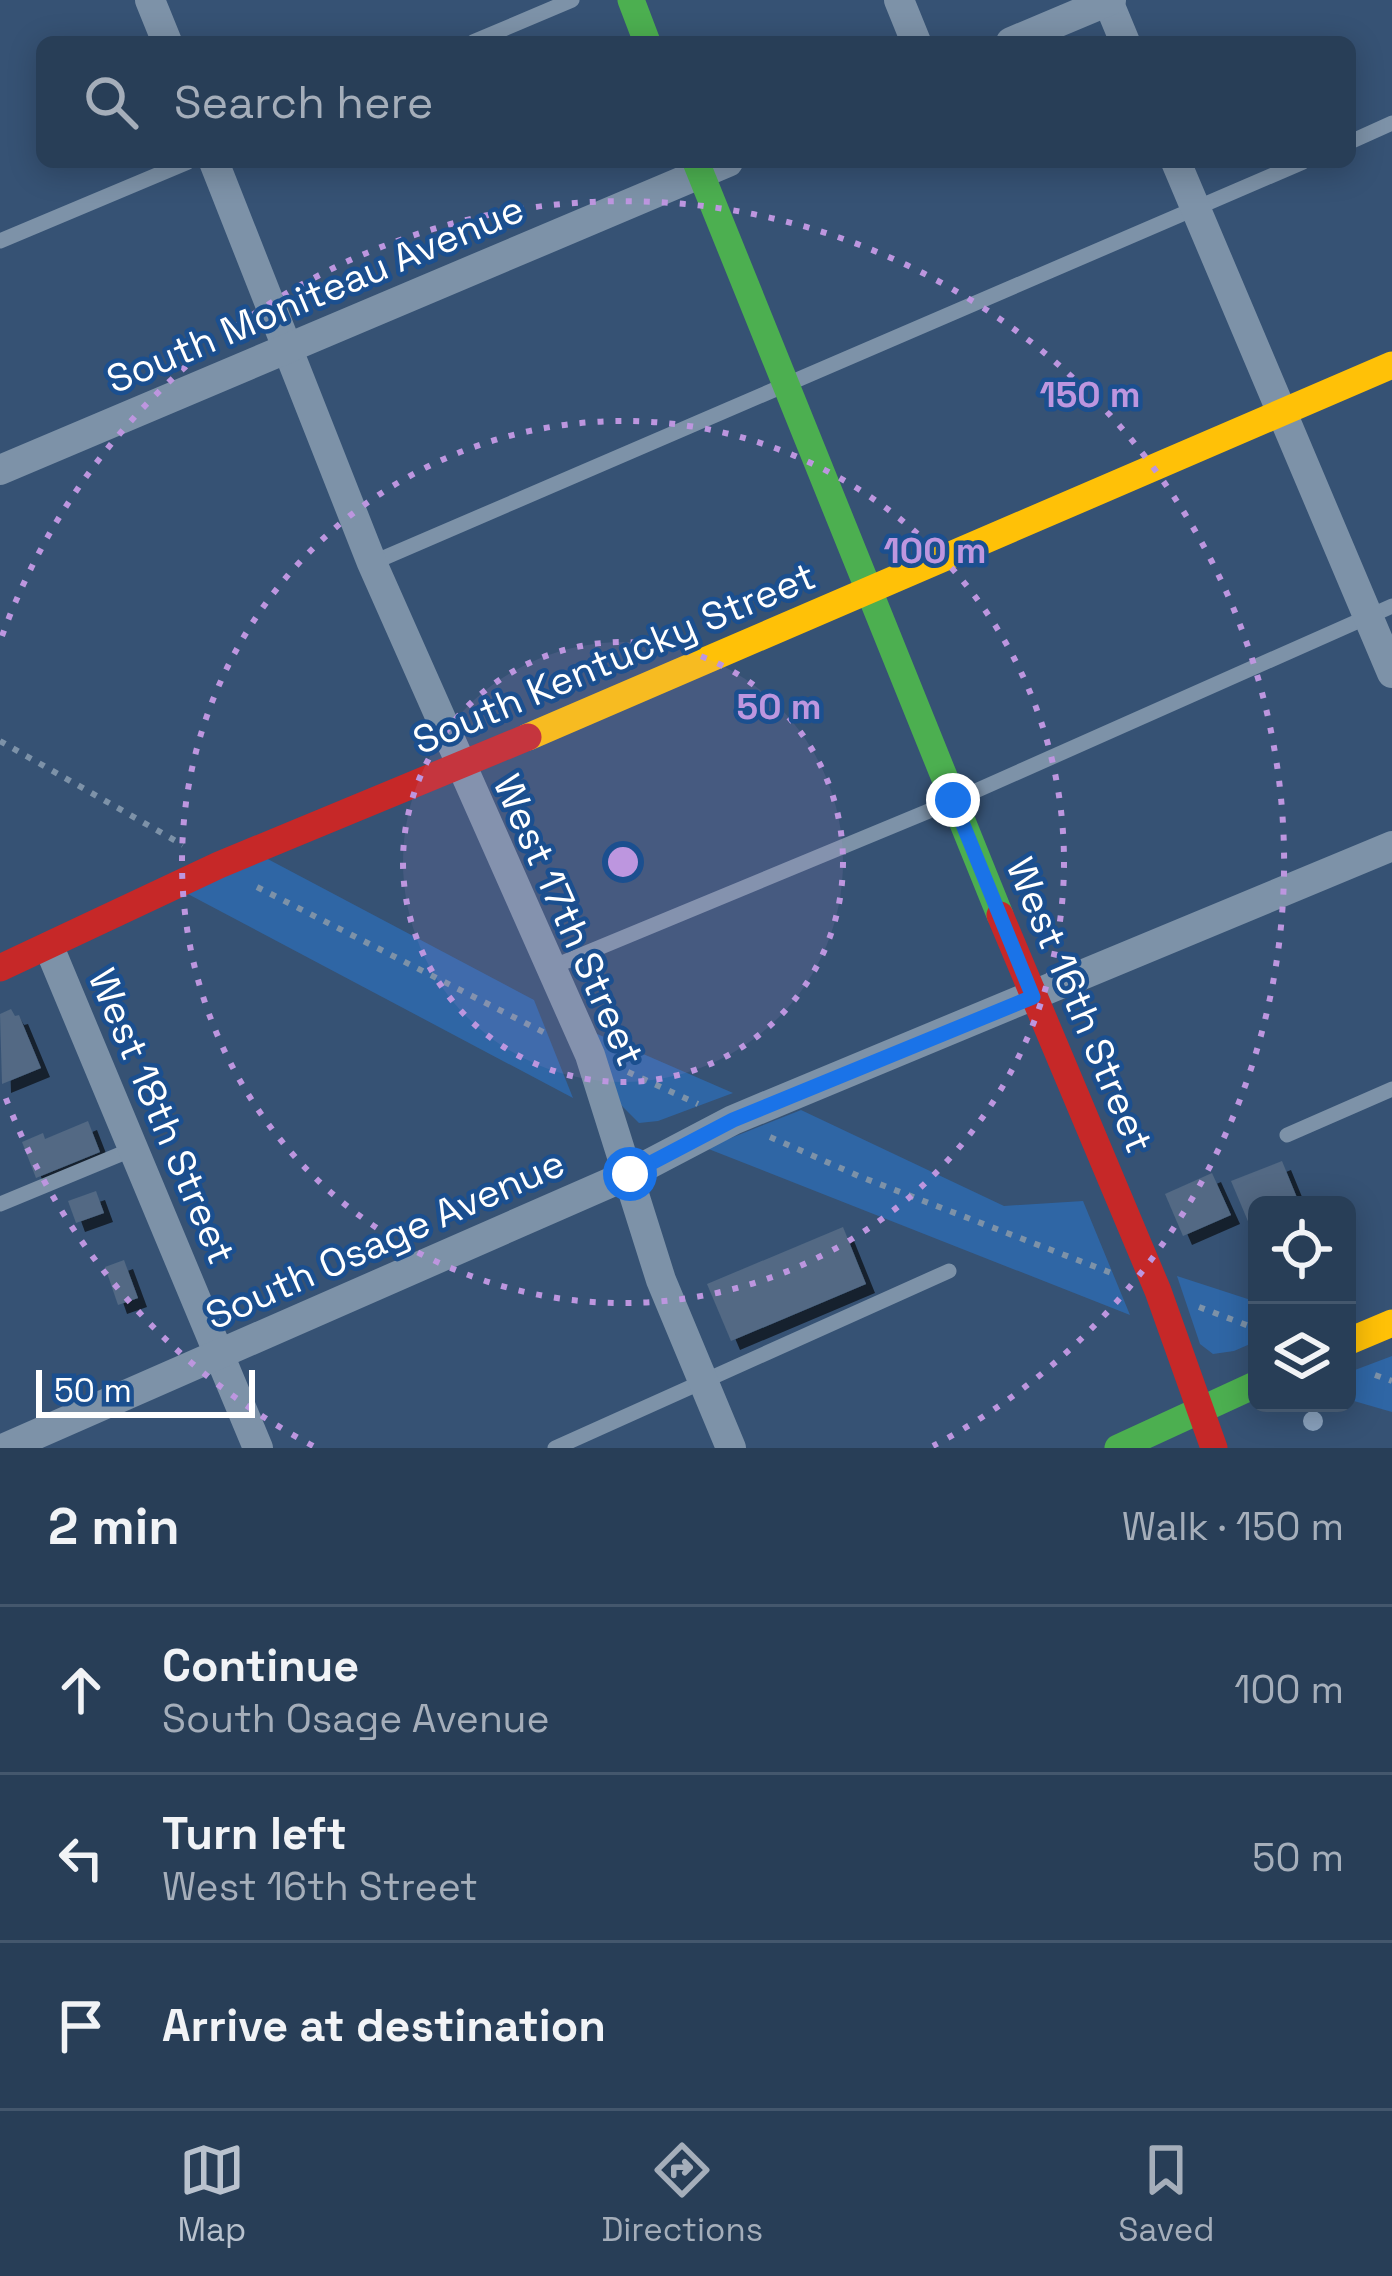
<!DOCTYPE html>
<meta charset="utf-8">
<style>
body{margin:0;font-family:"Space Grotesk",sans-serif;background:#344961;color:#f1f3f6}
.controls{position:absolute;right:36px;bottom:36px;display:grid;overflow:hidden;border-radius:18px;box-shadow:0 6px 30px #0003}
.controls button{width:108px;height:108px;display:grid;place-items:center;padding:0;border:0;border-bottom:3px solid #44576d;background:#283e57;color:#f1f3f6;font:60px sans-serif}
.scale{position:absolute;left:36px;bottom:30px;width:219px;box-sizing:border-box;padding-left:12px;border:6px solid #fff;border-top:0;font-size:33px;line-height:42px;white-space:nowrap;color:#fff;-webkit-text-stroke:9px #1b4f8f;paint-order:stroke}
.stop{position:absolute;width:36px;height:36px;margin:-27px;border:9px solid #1a73e8;border-radius:50%;background:#fff}
.stop.end{background:#1a73e8;border-color:#fff;box-shadow:0 3px 12px #0008}
.list{margin:0;padding:0;list-style:none}
h2{display:flex;justify-content:space-between;align-items:center;height:156px;margin:0;padding:0 48px;font-size:51px}
h2 small{font-size:39px;font-weight:400;color:#a5aeba}
.list li{display:grid;grid-template-columns:78px 1fr auto;gap:36px;align-items:center;box-sizing:border-box;height:168px;padding:0 48px;border-top:3px solid #44576d}
.list b{display:block;font-size:45px;white-space:nowrap}
.list p{margin:0;font-size:39px;white-space:nowrap;color:#a5aeba}
.list em{font-size:39px;font-style:normal;color:#a5aeba}
.icon{flex:none;width:66px;height:66px;fill:none;stroke:currentColor;stroke-width:2;stroke-linecap:round;stroke-linejoin:round}
.map{position:relative;flex:none;width:1392px;height:1448px;overflow:hidden}
.search{position:absolute;background:#283e57;box-shadow:0 6px 30px #0003;left:36px;right:36px;top:36px;height:132px;display:flex;align-items:center;gap:30px;box-sizing:border-box;padding:0 42px;border-radius:18px;color:#a5aeba;font-size:45px}
.sheet{height:660px;background:#283e57}
nav{display:flex;justify-content:space-around;align-items:center;box-sizing:border-box;height:168px;border-top:3px solid #44576d;background:#283e57;font-size:33px;color:#a5aeba}
nav a{display:grid;justify-items:center;gap:6px}
nav .on{color:#b9c2ce}
.map>svg:first-child{display:block}
.green{fill:#2f66a5}
.building{fill:#526984;filter:url(#shadow)}
.lines{fill:none;stroke-linecap:round;stroke-linejoin:round}
.path{stroke:#7d92a8;stroke-width:6;stroke-dasharray:6 9;stroke-linecap:butt}
.lane{stroke:#7d92a8;stroke-width:15}
.street{stroke:#7d92a8;stroke-width:30}
.fast{stroke:#4caf50;stroke-width:27}
.slow{stroke:#ffc107;stroke-width:27}
.jam{stroke:#c62828;stroke-width:27}
.tree{fill:#8aa2be}
.route{stroke:#1a73e8;stroke-width:15}
.ring{fill:none;stroke:#bd96df;stroke-width:6;stroke-dasharray:6 12}
.labels{text-anchor:middle;dominant-baseline:central;stroke-width:9;stroke-linejoin:round;paint-order:stroke}
.street-label{font-size:39px;fill:#fff;stroke:#1b4f8f}
.centre{fill:#bd96df;stroke:#1b4f8f;stroke-width:6}
.ring-label{font-size:36px;text-anchor:middle;font-weight:bold;fill:#bd96df;stroke:#1b4f8f;stroke-width:9;stroke-linejoin:round;paint-order:stroke}
</style>
<div class="map">
<svg width="1392" height="1448" viewBox="0 0 1392 1448">
<defs>
<filter id="shadow"><feDropShadow dx="9" dy="9" stdDeviation="0" flood-color="#0009"/></filter>
</defs>
<rect width="100%" height="100%" fill="#365274"/>
<g class="green">
<polygon points="262,856 534,1000 573,1098 186,893"/>
<polygon points="588,1030 733,1093 658,1121 639,1123 620,1104"/>
<polygon points="801,1110 1004,1206 1083,1201 1130,1315 706,1148"/>
<polygon points="1177,1276 1257,1302 1257,1341 1234,1351 1213,1354 1200,1344"/>
<polygon points="1392,1356 1392,1412 1347,1399 1347,1373"/>
</g>
<g class="building">
<polygon points="11,1009 15,1016 19,1015 41,1068 2,1084 0,1014"/>
<polygon points="88,1121 100,1152 36,1178 22,1142 43,1133 45,1139"/>
<polygon points="1282,1161 1300,1205 1257,1205 1257,1223 1250,1226 1231,1181"/>
<polygon points="1212,1173 1231,1215 1183,1236 1165,1194"/>
<polygon points="96,1191 104,1213 76,1223 68,1201"/>
<polygon points="843,1227 866,1284 731,1341 707,1284"/>
<polygon points="124,1260 138,1298 118,1305 105,1267"/>
</g>
<g class="lines">
<g class="path">
<polyline points="0,741 183,845"/>
<polyline points="257,887 551,1036"/>
<polyline points="628,1072 698,1104"/>
<polyline points="770,1137 861,1177 1114,1274"/>
<polyline points="1199,1307 1257,1329"/>
<polyline points="1375,1375 1392,1381"/>
</g>
<g class="lane">
<polyline points="473,42 572,0"/>
<polyline points="1350,142 1392,123"/>
<polyline points="0,241 188,162"/>
<polyline points="372,563 1303,162"/>
<polyline points="550,968 953,801 1392,606"/>
<polyline points="1287,1135 1392,1089"/>
<polyline points="0,1204 133,1149"/>
<polyline points="555,1448 949,1271"/>
</g>
<g class="street">
<polyline points="150,0 167,42"/>
<polyline points="899,0 916,42"/>
<polyline points="1108,1 1125,42"/>
<polyline points="1011,42 1111,0"/>
<polyline points="214,162 372,563 590,1055 661,1280 731,1448"/>
<polyline points="1176,162 1392,673"/>
<polyline points="0,470 728,162"/>
<polyline points="49,947 258,1448"/>
<polyline points="5,1448 630,1174 733,1120 1392,846"/>
</g>
<g class="fast">
<polyline points="631,0 647,42"/>
<polyline points="696,162 1000,915"/>
<polyline points="1118,1448 1257,1384"/>
</g>
<g class="slow">
<polyline points="528,737 1392,365"/>
<polyline points="1347,1342 1392,1323"/>
</g>
<g class="jam">
<polyline points="1000,915 1158,1291 1214,1448"/>
<polyline points="0,968 219,865 528,737"/>
</g>
</g>
<circle class="tree" cx="1313" cy="1421" r="10"/>
<g class="lines">
<polyline class="route" points="630,1174 733,1120 1033,997 953,800"/>
</g>
<circle cx="623" cy="862" r="220" fill="#bd96df" fill-opacity=".12"/>
<g class="ring">
<circle cx="623" cy="862" r="220"/>
<circle cx="623" cy="862" r="441"/>
<path d="M313 1446A661 661 0 0 1 2 1088M2 636A661 661 0 1 1 933 1446"/>
</g>
<g class="labels">
<g class="street-label">
<text transform="translate(315 294) rotate(-23)">South Moniteau Avenue</text>
<text transform="translate(614 658) rotate(-23)">South Kentucky Street</text>
<text transform="translate(569 920) rotate(66)">West 17th Street</text>
<text transform="translate(1080 1005) rotate(67)">West 16th Street</text>
<text transform="translate(162 1116) rotate(67)">West 18th Street</text>
<text transform="translate(385 1239) rotate(-24)">South Osage Avenue</text>
</g>
</g>
<circle cx="623" cy="862" r="18" class="centre"/>
<g class="ring-label">
<text x="1090" y="407">150 m</text>
<text x="935" y="563">100 m</text>
<text x="779" y="719">50 m</text>
</g>
</svg>
<div class="controls">
<button><svg class="icon" aria-label="locate" viewBox="0 0 24 24"><circle cx="12" cy="12" r="6"/><path d="M12 2v4M12 18v4M2 12h4M18 12h4"/></svg></button>
<button><svg class="icon" aria-label="layers" viewBox="0 0 24 24"><path d="M12 4l9 5-9 5-9-5zM3 14l9 5 9-5"/></svg></button>
</div>
<div class="scale">50 m</div>
<div class="stop" style="left:630px;top:1174px"></div>
<div class="stop end" style="left:953px;top:800px"></div>
<div class="search"><svg class="icon" aria-label="search" viewBox="0 0 24 24"><circle cx="10" cy="10" r="6"/><path d="M15 15l6 6"/></svg>Search here</div>
</div>
<section class="sheet">
<h2>2 min<small>Walk · 150 m</small></h2>
<ul class="list">
<li><svg class="icon" aria-label="ahead" viewBox="0 0 24 24"><path d="M12 20V5M6 11l6-6 6 6"/></svg><div><b>Continue</b><p>South Osage Avenue</p></div><em>100 m</em></li>
<li><svg class="icon" aria-label="left" viewBox="0 0 24 24"><path d="M17 20v-9H6M10 6l-5 5 5 5"/></svg><div><b>Turn left</b><p>West 16th Street</p></div><em>50 m</em></li>
<li><svg class="icon" aria-label="arrive" viewBox="0 0 24 24"><path d="M6 21V4h12l-3 4 3 4H6"/></svg><div><b>Arrive at destination</b></div></li>
</ul>
</section>
<nav>
<a class="on"><svg class="icon" aria-label="map" viewBox="0 0 24 24"><path d="M3 6l6-2 6 2 6-2v14l-6 2-6-2-6 2zM9 4v14M15 6v14"/></svg>Map</a>
<a><svg class="icon" aria-label="directions" viewBox="0 0 24 24"><path d="M12 3l9 9-9 9-9-9zM9 14v-3h6M13 9l2 2-2 2"/></svg>Directions</a>
<a><svg class="icon" aria-label="saved" viewBox="0 0 24 24"><path d="M7 4h10v16l-5-4-5 4z"/></svg>Saved</a>
</nav>
